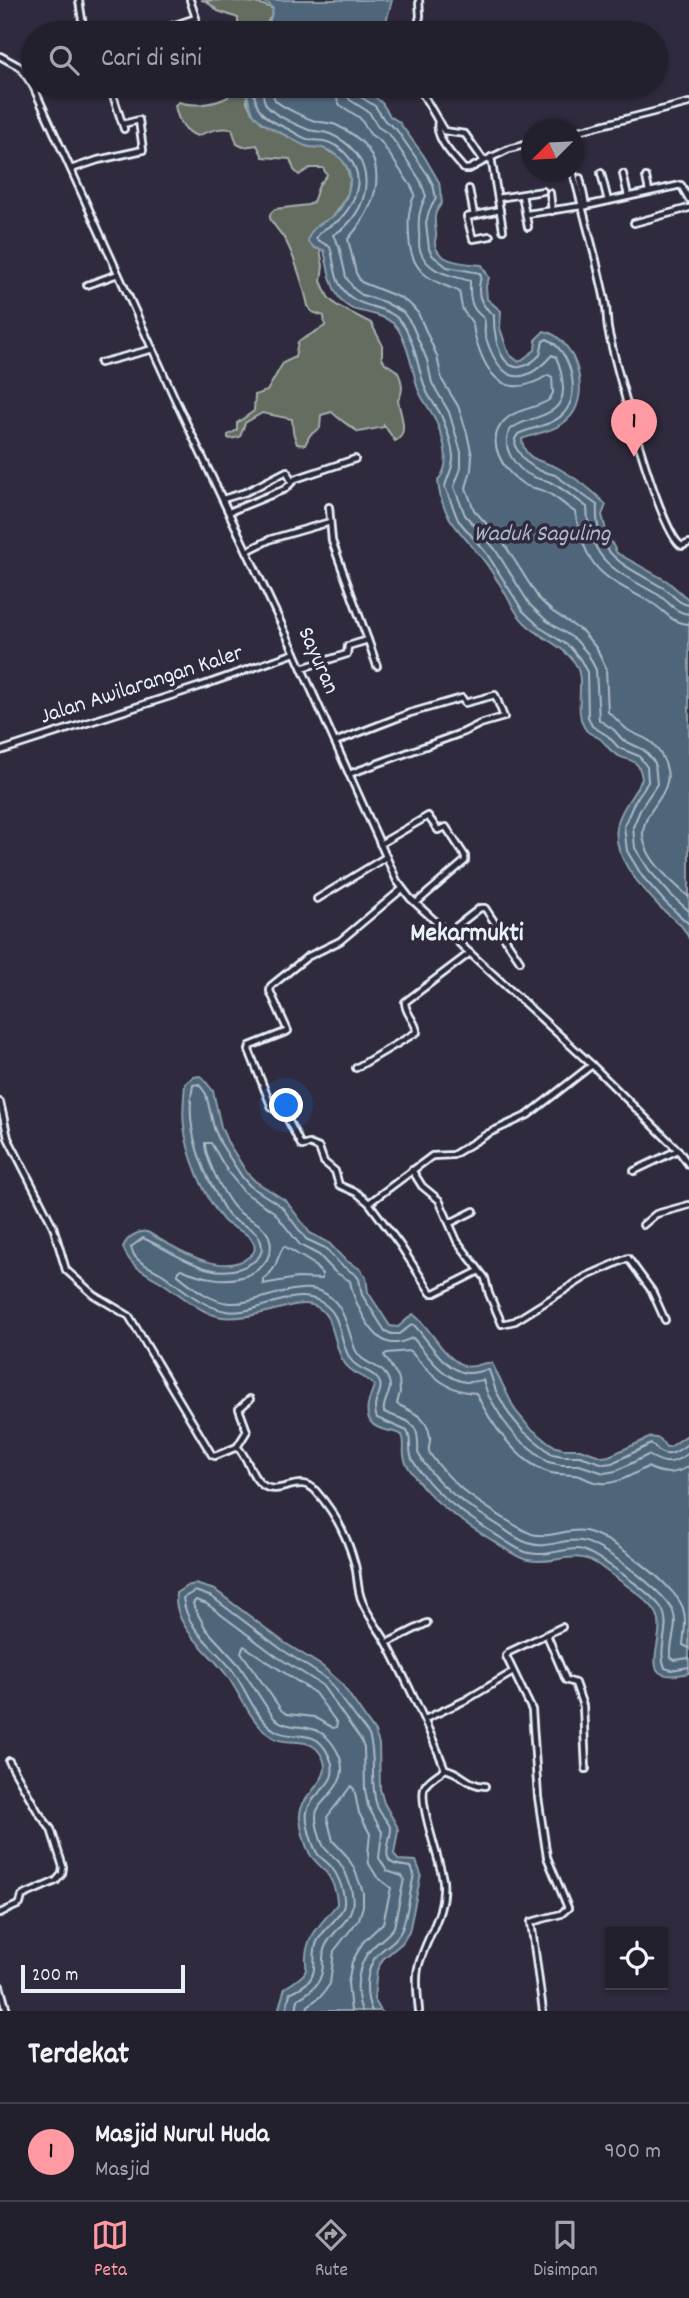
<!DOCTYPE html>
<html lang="id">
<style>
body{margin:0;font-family:Dekko,sans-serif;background:#2b2836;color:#f1f3f6}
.controls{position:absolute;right:21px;bottom:21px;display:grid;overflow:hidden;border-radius:0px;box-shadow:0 2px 5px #0004}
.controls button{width:63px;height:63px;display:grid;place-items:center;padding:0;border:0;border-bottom:2px solid #403e4a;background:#23202e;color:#f1f3f6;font:35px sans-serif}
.compass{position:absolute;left:521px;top:119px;width:63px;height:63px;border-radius:50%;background:#23202e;box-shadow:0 2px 5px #0004;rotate:246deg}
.scale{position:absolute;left:21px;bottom:18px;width:164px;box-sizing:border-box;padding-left:7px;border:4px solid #e8f1f8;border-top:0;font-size:19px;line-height:24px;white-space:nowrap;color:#e8f1f8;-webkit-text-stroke:5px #2f2a3d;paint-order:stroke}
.you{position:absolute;left:287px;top:1106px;width:24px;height:24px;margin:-18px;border:5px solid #fff;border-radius:50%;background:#1a73e8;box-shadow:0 0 0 10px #1a73e833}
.badge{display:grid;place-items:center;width:46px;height:46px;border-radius:50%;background:#ff9aa2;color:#111;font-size:23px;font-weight:700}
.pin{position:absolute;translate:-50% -58px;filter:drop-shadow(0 2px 4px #0008)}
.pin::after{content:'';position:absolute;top:37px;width:24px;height:21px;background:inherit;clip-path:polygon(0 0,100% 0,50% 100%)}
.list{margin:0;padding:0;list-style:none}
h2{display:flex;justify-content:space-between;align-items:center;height:91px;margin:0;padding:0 28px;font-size:30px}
h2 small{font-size:23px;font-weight:400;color:#a3a3aa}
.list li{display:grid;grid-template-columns:46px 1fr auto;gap:21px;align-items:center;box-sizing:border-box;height:98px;padding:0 28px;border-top:2px solid #403e4a}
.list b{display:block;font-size:26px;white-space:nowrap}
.list p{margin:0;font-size:23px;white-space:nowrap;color:#a3a3aa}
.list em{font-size:23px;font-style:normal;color:#a3a3aa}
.icon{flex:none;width:38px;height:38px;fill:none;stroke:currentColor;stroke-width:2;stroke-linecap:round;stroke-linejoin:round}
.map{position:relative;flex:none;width:689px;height:2011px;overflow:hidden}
.search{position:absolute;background:#23202e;box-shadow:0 2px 5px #0004;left:21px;right:21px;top:21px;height:77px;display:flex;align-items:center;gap:18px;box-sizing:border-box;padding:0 24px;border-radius:38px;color:#a3a3aa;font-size:26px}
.sheet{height:189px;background:#23202e}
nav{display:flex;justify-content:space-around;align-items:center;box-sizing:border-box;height:98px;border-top:2px solid #403e4a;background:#23202e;font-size:19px;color:#a3a3aa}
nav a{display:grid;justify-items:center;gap:4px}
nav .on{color:#ff9aa2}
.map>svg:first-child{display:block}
.green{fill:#656c60;stroke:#a6aeac;stroke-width:2}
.water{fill:#4f667a;stroke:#8c9eac;stroke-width:2}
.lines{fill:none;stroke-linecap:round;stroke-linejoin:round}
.shore{stroke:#abb9c6;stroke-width:2}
.minor-casing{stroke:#e8f1f8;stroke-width:10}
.minor{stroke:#2f2a3d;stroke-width:4.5}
.labels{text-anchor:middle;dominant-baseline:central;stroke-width:7;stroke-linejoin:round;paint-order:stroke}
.street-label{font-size:23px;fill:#e8f1f8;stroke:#2f2a3d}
.water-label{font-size:24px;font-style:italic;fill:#abb9c6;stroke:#2f2a3d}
.quarter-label{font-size:26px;font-weight:bold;fill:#e8f1f8;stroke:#2f2a3d}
</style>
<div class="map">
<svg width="689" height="2011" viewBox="0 0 689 2011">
<rect width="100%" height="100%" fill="#2f2a3d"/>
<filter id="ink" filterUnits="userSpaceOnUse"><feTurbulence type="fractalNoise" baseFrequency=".0143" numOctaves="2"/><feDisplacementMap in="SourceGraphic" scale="14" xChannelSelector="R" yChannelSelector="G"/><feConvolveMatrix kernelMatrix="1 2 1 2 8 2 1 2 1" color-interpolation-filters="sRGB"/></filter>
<g filter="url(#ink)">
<g class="green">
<path d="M201,0C219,0 261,0 273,9V13L261,33H225L238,29V18L218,11L206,1Z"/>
<path d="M228,86H247V102L252,112L262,123L306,146L323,148L336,155L342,159L347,168L350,179L348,193L315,248L320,249L323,266L321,281L328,297L336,305L371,323L382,344V358L385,363L397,371C402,380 404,391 398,400C400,414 410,434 395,441L384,425V427L359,432C353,429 335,416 332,412L321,415L320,428L310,435L305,445L297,444L293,432L292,419L262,413L245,423L240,437L230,439L228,438V435L237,430V423L254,411L255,395L267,391L283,363L295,357L298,342L325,326L324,316L312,312L308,306C304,287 295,259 286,241C283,236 270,221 270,218C269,213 272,212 275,209L308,205L313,202L319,185L327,175L323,168H310L299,175L294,170L290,159L263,157L257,145L243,147L237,144L232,129C219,127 209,131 197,136C184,131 177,119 175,105L179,102C193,107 215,104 228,97Z"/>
</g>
<g class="water">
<polygon points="258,0 392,0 383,33 261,33 270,20 273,9 269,4"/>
<path d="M247,86H357L374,96L382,103L390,116L399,122L424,156L439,182L442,203C432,215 435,220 436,233C437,238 434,240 435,244C438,264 468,263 482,265L489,278L486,286L487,299L501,311L500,328L507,349L510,355L519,362L535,350L536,339L544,331C577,338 593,398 567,420C555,431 537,433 522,439C524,462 543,460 558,468C574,477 594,491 606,505L602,515L607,534L617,553L667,581L689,600V939C684,924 671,918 660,907C640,886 609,854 618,822C623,805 634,795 642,779C639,755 627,763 614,753C608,749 605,742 599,738C594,735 589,734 586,730C572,711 587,682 575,663C563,645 540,638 525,623C513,612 508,596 499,583C493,574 488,565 481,557C460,531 440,516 438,480C453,464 443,437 435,419C430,408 420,398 417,386C413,371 406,337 395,325C387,317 370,313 360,311C332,306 329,272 324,250L315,248L308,242C309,227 322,224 333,216C343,209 351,190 350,178C349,163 336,152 322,148C317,147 311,148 306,146C299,144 293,139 287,136C261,124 247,117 247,86Z"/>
<path d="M201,1076L213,1091L221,1127L227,1141L247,1173L255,1181L286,1201L310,1233L329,1243L345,1260L360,1269L366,1277L368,1292L390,1326L398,1327L413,1314C432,1328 441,1357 465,1366C474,1369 483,1361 492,1363L515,1410L528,1426L547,1441L556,1447L564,1449H580L603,1457L609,1456L651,1437L660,1439L666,1447H670L689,1434V1673C630,1687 669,1639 657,1614C649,1598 615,1578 600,1566C575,1547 555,1566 528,1560C516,1558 505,1548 495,1542C461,1521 428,1501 407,1465C400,1453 407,1445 402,1435C394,1431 386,1431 379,1428C360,1420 369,1399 374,1386C367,1375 351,1376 342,1359C333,1342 334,1311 312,1305C300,1302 286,1307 274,1310C213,1327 210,1315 161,1282C144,1271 130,1268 123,1247C127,1238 137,1230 147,1232C173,1246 221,1280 250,1256C255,1252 256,1247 253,1242C248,1231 231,1229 223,1220C205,1198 187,1155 184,1126C182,1113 184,1097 185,1084L193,1077Z"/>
<path d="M195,1584L215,1590L285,1643L322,1666L341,1683L375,1732L379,1744L380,1789L384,1803L397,1826L398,1831L394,1854L398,1860L416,1861L421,1874L409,1932L402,1943L383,1959L377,1970L374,1999L381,2011H278L285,1988C321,1965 298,1972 309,1942C315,1928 328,1916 337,1904C337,1893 332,1878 324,1870C320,1865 314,1861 310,1854C305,1845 301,1829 300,1819C297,1792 339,1781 320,1753C308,1735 287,1747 272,1737C251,1723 241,1696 228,1677C210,1650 173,1630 176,1593L187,1586Z"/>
</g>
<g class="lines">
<g class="shore">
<path d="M253,86C255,112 265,119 288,129C294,132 301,137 307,139C313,141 318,140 324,141C340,145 353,158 357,174C360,190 351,208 340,219C332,227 320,228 316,239L330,247C334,259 334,273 339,283C355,313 384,301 401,322C415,340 417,366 425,387C428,398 436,405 441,415C446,427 452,444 453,456C454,468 447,476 445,487L458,520L487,554L523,611L541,628L570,647L580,659L587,672L588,717L592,726L608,736L619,748L639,756L647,767L648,782L634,803L624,826L627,851L642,876L665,902L689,924"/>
<path d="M262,86C263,95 263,104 271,110C280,118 297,125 309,130C316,132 323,131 330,134C371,151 377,195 346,226C342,230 337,232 333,235L339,246L346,277L354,289L362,295L384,302L403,312L412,325L427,360L432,383L449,412L461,452V468L454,487L465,515L495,549L530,605L547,621L576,640L588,654L596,670L599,720L613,729L623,740L644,750L655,763L657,784L641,808L633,827L635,848L649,870L671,895L689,911"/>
<path d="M273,86C273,91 272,97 276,101C282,107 306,118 315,121C322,123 329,122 336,125C393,151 383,199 348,239L356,273L361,282L401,298L411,305L418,313L437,356L442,380L458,406L467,433L472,456L471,470L466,488L474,510L503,542L539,599L553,612L583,632L597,649L606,669L608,712C615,717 621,725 628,730C637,736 648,737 655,746C689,790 644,802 643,833C643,858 672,882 689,897"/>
<path d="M334,86L335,95L340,105L360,118L370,134L381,142L411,186L415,194C408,209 408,221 409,236C410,272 429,280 459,291C461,298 460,305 464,312C467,316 472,321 473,325C474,329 474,333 475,336C486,377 506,402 548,375L552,377L553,393L549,400C535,409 516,409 505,420C483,441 504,471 523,484C530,488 537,488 544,491C555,495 565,506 575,512C587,572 602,576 652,603C666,611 671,624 689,624"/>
<path d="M345,86L346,94L350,100L369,112L378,127L389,134L399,148L420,180L426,196C419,209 418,219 419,233C420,239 418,244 420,250C427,273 451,275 470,281C470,292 469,303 477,312C479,315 483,316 484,319C486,323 484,331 485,335C498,378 519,392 552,355L556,357C561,368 562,376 563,388C564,419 528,415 511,429C499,447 516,470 534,477C539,480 545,479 550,482C562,488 576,499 587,507C589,562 614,570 657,594C669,601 674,613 689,614"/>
<path d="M354,86L356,94L375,106L385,121L396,129L428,175L433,185L436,198L429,211L426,223L429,249L433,256L447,267L480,273L481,277C476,294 480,305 494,315C493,344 506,389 540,355L543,341L547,339C570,350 583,394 563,414C552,426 532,427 518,434L515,439L516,448L525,461L538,470L555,475L597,505C594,556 624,565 662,587C672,593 678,604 689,605"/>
<path d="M284,1246L312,1263L322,1274V1279L297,1278L263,1284V1279C279,1268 275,1259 284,1246Z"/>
<path d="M689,1443C681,1448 670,1459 660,1452C657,1450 655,1446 651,1444L612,1463L604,1464L580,1456H563L552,1454L523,1431L509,1414L496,1391L489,1370C481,1370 474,1374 467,1373C443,1370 428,1339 413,1324L399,1334H392L385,1331L362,1295L359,1279L356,1275L341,1265L325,1248L306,1239L281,1206L250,1186L242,1177L221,1144L214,1128L206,1094L199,1084L193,1085C185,1123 198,1161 216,1194C220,1201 224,1211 230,1217C239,1225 255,1227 260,1239C264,1249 261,1257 253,1262C215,1287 177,1253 143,1238L131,1247C134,1263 149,1266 162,1274C183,1288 200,1306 226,1311C258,1317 294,1283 324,1304C343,1316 339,1344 351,1360C359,1371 375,1371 380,1383C384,1394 370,1400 377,1418L407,1431C413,1441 407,1451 413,1461C434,1496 467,1516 501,1538C509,1543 519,1551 529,1553C546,1557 560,1549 577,1549C592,1549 650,1593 660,1606C674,1625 656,1647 665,1668L671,1670L689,1667"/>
<path d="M689,1453C671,1465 666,1465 648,1455L616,1471L604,1473L579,1465H562L548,1462L517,1438L503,1420L488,1395L483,1380C477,1381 472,1382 466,1382C442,1379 427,1354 413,1338C406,1340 400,1344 392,1343C371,1341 353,1299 350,1281L335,1272L319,1255L300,1245L274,1212L244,1192L228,1172L211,1143H205C205,1158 226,1201 238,1211C244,1217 254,1220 261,1226C279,1242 270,1265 250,1274C229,1284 202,1278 181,1269L178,1271V1275C193,1287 211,1302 230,1303C264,1305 310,1269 337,1304C347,1317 349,1334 355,1349C362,1366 383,1363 389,1381C393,1393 382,1400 384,1412C409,1423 420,1419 418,1453C436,1487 469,1507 501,1527C509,1533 518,1540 528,1543C546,1550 563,1538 581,1541C601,1543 665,1592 673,1611C679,1627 669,1642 671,1658L675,1660L689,1658"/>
<path d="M689,1466C674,1476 662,1474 647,1467C631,1475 614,1487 595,1482C590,1481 585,1478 580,1476C570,1473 559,1476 548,1472C516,1461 490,1422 476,1393C444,1391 431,1374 410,1351L387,1353L384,1355L399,1379L400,1392L397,1404C412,1412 427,1416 430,1436C431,1440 428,1447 429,1451C432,1460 457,1485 464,1491C475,1500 520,1530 532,1534C550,1539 567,1528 585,1531C609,1535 675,1585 683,1608C687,1621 684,1632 683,1645L689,1648"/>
<polygon points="244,1646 315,1693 337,1723 336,1727 333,1728 314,1717 287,1714 282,1711 241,1652"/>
<path d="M286,2011L290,1993C296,1990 303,1987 308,1982C319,1971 311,1955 317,1942C323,1929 337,1921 343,1908C347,1897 339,1877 332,1868C328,1862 321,1859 317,1853C312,1844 305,1822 307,1812C311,1790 346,1785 327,1752C314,1727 294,1741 276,1731C255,1719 246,1689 233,1671C214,1646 187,1631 183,1598L195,1591L212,1597L281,1649L327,1679L369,1735C377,1758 369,1783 377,1806C380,1815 390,1822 391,1830C391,1831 389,1840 389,1841C383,1864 392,1865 411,1867L414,1874C410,1892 408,1912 402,1929C398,1940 387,1945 379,1953C365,1967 364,1994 372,2011"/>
<path d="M296,2011L298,1999C314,1990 323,1982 323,1962C323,1957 323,1951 325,1947C331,1932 349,1923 352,1907C355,1894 347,1873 339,1862C335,1857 328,1853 324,1847C320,1840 316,1825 316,1816C315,1798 360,1785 334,1746C316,1718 293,1734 274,1718L239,1665L206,1629L194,1607L193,1603L196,1600L207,1604L276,1656L322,1685L361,1740L364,1748L365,1790L368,1806L382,1832L379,1858L387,1871L402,1876L404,1879L394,1927C389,1935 380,1940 373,1947C357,1962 354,1991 362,2011"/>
<polyline points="307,2011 308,2006 322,1995 330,1984 334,1951 359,1919 363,1906 363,1892 354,1868 346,1855 333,1841 327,1817 351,1786 354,1789 359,1813 370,1834 368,1853 369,1864 377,1877 391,1888 383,1923 363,1942 352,1962 348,1983 351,2011"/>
</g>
<g class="minor-casing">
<g id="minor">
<polyline points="79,0 84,33"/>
<polyline points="151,33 196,18 190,0"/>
<polyline points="416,33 420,16 419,0"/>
<polyline points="0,56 20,67 33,86"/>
<polyline points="33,86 176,401 295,653 397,881 410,898 592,1065 678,1150 689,1165"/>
<polyline points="110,86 124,129"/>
<polyline points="418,86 444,131 465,134 484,161 509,149 532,143"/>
<path d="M438,121C434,138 454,157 464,169H469L484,161"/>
<polyline points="574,132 689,103"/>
<polyline points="491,157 503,230"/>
<polyline points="71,169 98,160 143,150 139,120 123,124"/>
<path d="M573,172C581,201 588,231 596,260C599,276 604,292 606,307C607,315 607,322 608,329C614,360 660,536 682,546L689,543"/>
<polyline points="601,173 608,201"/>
<polyline points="623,174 628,196"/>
<polyline points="646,177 649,191"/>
<polyline points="580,178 586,206"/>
<polyline points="469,189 474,215"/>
<polyline points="550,193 552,211"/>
<polyline points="522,195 528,227"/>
<polyline points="498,198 543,191"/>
<polyline points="581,207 681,185 689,199"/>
<polyline points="527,214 581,206"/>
<polyline points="634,223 689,208"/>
<polyline points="490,236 473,239 467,217 500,210"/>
<polyline points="87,285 118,274"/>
<polyline points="100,363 153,349"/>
<polyline points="223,499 246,492 287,471 291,481"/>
<polyline points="229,512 285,489 295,479 355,459"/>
<polyline points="247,551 271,539 330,522"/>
<polyline points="368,640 377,666"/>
<polyline points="302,668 347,654 348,646 368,640 332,541 329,507"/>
<polyline points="335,742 410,713 462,698 465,703 495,695 496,697 504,717 480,724 464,732 349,774"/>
<polyline points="0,751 198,687 295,653"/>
<polyline points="380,844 428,816 438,830 446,827 465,856 465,861 416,903"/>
<polyline points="317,899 386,857"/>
<polyline points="448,933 480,908 485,908 520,961"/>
<path d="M356,1068L417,1032C416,1021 405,1014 405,1002L470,953"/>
<path d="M0,1102L8,1138L53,1226L66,1270L94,1295L129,1316L212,1455L215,1456L237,1447C249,1457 250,1478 264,1486C280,1496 299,1474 315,1490C334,1511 348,1538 355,1565C358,1577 357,1590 362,1601C368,1616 379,1629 387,1643C408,1684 428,1726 445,1769"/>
<polyline points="412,1170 422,1186 439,1200 457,1241 485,1278 489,1294 502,1324 515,1321 587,1276 628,1258 652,1291 665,1320"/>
<polyline points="634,1171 678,1150"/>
<polyline points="369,1203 357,1193 339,1185 335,1171 324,1162 319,1148 309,1144 302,1146 300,1143 285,1114 272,1108 249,1050 250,1046 288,1031 270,991 271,986 307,957 340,941 402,889"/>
<polyline points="450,1223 474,1211"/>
<polyline points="643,1225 656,1214 689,1205"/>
<polyline points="479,1271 435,1293 431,1293 400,1245 369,1203 432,1156 453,1155 489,1133 528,1115 592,1065"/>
<polyline points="237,1447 247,1431 239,1409 250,1399"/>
<polyline points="547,1635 566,1680 575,1683 583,1706 586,1769"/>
<polyline points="387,1643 427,1623"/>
<polyline points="425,1719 466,1700 513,1672"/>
<path d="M445,1769C462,1772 466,1785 485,1786"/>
<polyline points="0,1913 20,1904 22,1896 56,1881 62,1874 63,1867 51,1829 38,1812 9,1761"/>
<polyline points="0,1986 7,2011"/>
<path d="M419,2011C418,1997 415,1981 418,1968C425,1938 446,1915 443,1881C441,1862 417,1801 425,1786C429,1779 439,1774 445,1769"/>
<polyline points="543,2011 531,1922 561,1914 568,1908 547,1857 538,1797 532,1710 506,1656 509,1652 562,1627"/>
</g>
</g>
<use href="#minor" class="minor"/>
</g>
</g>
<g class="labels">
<g class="street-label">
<text transform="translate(317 661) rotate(66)">Sayuran</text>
<text transform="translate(142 686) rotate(-18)">Jalan Awilarangan Kaler</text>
</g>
<g class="water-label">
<text x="542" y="535">Waduk Saguling</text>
</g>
<g class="quarter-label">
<text x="467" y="934">Mekarmukti</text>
</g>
</g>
</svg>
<div class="controls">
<button><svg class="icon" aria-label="locate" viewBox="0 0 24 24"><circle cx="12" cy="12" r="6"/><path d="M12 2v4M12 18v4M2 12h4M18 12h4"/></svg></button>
</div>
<svg class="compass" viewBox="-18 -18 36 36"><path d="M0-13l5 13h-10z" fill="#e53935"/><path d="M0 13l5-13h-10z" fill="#a3a3aa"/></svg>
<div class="scale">200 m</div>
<div class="you"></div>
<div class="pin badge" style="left:634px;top:457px">1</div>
<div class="search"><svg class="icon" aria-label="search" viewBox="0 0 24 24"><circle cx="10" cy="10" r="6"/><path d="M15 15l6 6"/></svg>Cari di sini</div>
</div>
<section class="sheet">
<h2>Terdekat<small></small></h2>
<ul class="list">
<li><span class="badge">1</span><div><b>Masjid Nurul Huda</b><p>Masjid</p></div><em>900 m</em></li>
</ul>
</section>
<nav>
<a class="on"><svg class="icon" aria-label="map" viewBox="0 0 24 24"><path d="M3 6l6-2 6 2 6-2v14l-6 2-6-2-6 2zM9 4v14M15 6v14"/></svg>Peta</a>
<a><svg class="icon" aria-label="directions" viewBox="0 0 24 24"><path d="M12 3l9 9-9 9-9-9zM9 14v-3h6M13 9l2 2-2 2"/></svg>Rute</a>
<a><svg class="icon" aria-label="saved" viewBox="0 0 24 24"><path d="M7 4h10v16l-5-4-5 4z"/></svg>Disimpan</a>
</nav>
